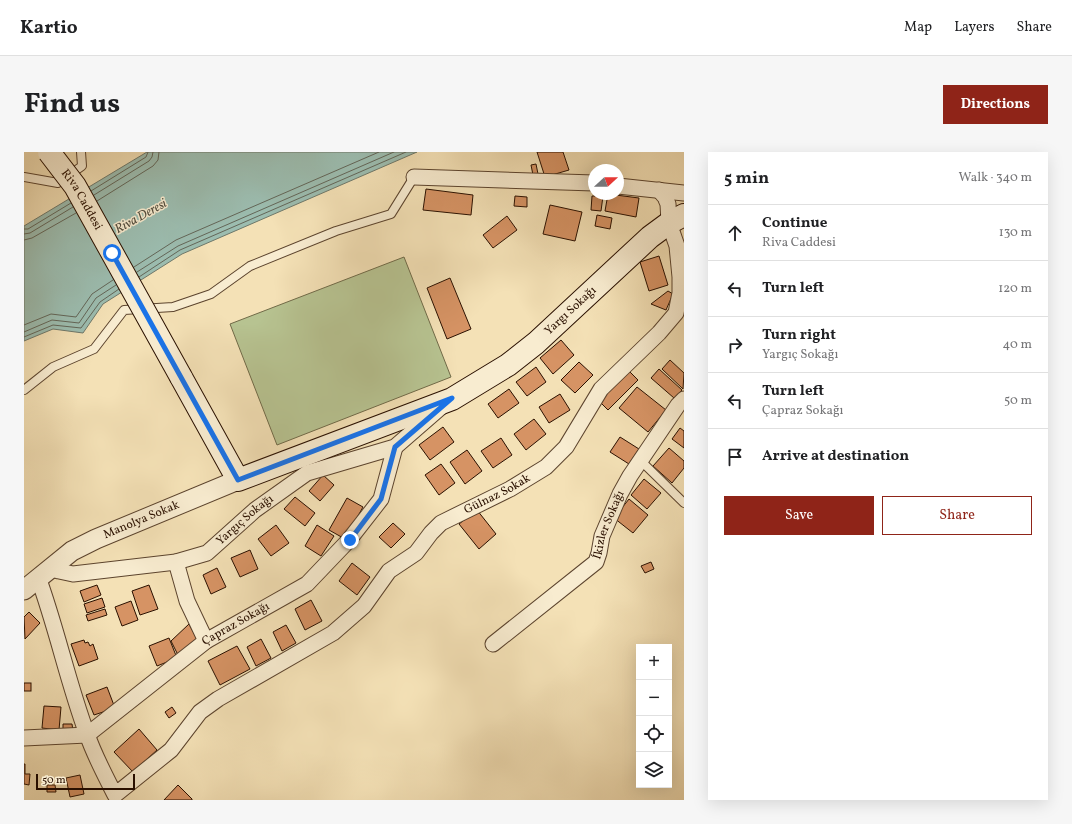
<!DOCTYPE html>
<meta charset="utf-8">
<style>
body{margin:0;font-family:Vollkorn,serif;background:#f6f6f6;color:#202124}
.controls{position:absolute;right:12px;bottom:12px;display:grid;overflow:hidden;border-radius:0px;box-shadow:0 4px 16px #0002}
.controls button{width:36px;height:36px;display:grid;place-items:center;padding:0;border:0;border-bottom:1px solid #e0e0e0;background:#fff;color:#202124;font:20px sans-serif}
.compass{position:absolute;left:564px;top:12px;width:36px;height:36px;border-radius:50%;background:#fff;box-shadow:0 4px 16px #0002;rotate:69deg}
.scale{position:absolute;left:12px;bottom:10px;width:99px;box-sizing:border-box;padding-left:4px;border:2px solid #2a1000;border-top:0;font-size:11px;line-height:14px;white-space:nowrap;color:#2a1000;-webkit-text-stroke:3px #f8ecd0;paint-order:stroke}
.stop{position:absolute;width:12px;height:12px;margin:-9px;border:3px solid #1a73e8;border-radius:50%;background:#fff}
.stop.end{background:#1a73e8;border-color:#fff;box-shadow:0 1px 4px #0008}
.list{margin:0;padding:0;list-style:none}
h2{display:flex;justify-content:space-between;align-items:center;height:52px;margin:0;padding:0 16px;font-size:17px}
h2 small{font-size:13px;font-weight:400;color:#757577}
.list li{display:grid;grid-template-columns:26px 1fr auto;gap:12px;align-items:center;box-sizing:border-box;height:56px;padding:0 16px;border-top:1px solid #e0e0e0}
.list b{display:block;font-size:15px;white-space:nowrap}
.list p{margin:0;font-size:13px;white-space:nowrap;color:#757577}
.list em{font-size:13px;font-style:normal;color:#757577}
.actions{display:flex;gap:8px;padding:12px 16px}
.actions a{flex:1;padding:9px 0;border:1px solid #8f2418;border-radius:0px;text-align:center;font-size:14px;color:#8f2418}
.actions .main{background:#8f2418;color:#fff}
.icon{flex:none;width:22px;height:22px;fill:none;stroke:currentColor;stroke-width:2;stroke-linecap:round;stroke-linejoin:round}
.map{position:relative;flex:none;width:660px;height:648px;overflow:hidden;border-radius:0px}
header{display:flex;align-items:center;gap:24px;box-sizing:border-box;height:56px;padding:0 20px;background:#fff;border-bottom:1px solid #e0e0e0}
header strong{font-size:19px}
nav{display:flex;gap:22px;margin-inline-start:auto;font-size:14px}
.intro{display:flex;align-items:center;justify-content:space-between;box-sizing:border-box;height:96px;padding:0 24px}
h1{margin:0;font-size:28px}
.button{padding:10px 18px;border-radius:0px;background:#8f2418;color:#fff;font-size:14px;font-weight:700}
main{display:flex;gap:24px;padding:0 24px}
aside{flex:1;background:#fff;border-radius:0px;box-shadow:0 4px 16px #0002}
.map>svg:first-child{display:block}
.green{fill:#b7c391;stroke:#706a48}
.water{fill:#9cbdb0;stroke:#6e786a}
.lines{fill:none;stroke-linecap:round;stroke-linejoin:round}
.shore{stroke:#636658;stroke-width:1}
.building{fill:#d69364;stroke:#2a1000}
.service-casing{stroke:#5c442e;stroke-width:10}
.minor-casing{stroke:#5c442e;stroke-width:17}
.tertiary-casing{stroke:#5c442e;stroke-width:21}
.secondary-casing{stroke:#2a1000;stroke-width:24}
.service{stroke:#f8ecd0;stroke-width:8}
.minor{stroke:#f8ecd0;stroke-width:15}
.tertiary{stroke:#f8ecd0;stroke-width:19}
.secondary{stroke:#f8ecd0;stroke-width:22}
.secondary-bridge-casing{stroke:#2a1000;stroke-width:24;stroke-linecap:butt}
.secondary-bridge{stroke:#f8ecd0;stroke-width:22}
.route{stroke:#1a73e8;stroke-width:5}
.labels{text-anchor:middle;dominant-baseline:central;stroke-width:3;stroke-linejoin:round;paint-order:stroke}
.street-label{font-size:12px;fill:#2a1000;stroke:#f8ecd0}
.water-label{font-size:13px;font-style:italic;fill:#524d3e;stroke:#f8ecd0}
</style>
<header>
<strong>Kartio</strong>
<nav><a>Map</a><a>Layers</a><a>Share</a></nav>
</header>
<div class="intro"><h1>Find us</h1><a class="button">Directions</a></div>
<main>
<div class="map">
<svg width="660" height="648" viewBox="0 0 660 648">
<rect width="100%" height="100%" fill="#f4e1b6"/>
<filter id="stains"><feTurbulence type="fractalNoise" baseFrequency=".005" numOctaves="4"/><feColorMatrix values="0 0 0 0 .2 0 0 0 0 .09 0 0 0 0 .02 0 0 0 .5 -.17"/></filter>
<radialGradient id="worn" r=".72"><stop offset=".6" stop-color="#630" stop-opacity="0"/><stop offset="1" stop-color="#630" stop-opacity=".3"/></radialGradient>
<polygon class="green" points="380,105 427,225 253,293 206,172"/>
<polygon class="water" points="123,0 393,0 158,102 79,152 59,181 29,177 0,189 0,74"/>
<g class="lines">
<g class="shore">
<polyline points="67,39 122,5 124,0"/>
<polyline points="70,43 125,9 128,5 129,0"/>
<polyline points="73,49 129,14 134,8 135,0"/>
<polyline points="0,77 4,77 47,51"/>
<polyline points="0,82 6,81 49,55"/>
<polyline points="0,88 8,86 52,61"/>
<polyline points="110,115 152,88 355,0"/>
<polyline points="113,120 154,94 370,0"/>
<polyline points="115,125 156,98 382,0"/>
<polyline points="0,173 27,162 52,165 68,142 89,128"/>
<polyline points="0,180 28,168 55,171 72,146 92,133"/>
<polyline points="0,185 29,173 57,176 76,150 95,137"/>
</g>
</g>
<g class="building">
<polygon points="513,0 539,0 545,18 521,25"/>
<polygon points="512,12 514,22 509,23 507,13"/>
<polygon points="402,37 449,43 447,63 399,58"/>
<polygon points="584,42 615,46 612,65 581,59"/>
<polygon points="491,44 503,45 503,55 490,54"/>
<polygon points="568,44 579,44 577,59 567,58"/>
<polygon points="526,53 558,60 551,89 519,82"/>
<polygon points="573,63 588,66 586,77 571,74"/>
<polygon points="483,64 493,78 469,96 459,83"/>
<polygon points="635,104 644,133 625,139 616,110"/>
<polygon points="426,126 447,177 423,187 403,136"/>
<polygon points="644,139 649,142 642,158 627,152"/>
<polygon points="537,188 550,203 529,222 516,206"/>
<polygon points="646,208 660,221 659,237 638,217"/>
<polygon points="555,210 569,223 551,241 537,228"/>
<polygon points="512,215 522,230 503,244 492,230"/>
<polygon points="602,216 614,228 584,258 573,247"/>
<polygon points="635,217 658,238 650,246 627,226"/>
<polygon points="613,235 642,258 624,280 595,256"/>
<polygon points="485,237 495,251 474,266 464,252"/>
<polygon points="536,242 546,258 525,271 515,255"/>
<polygon points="510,267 522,282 502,298 490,282"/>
<polygon points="419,275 430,290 406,308 395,293"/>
<polygon points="656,276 660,279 660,296 648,287"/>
<polygon points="596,285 615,297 605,312 586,300"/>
<polygon points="477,286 488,303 469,316 457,299"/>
<polygon points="645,296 660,309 660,316 648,331 629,314"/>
<polygon points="443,298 458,319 441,332 426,310"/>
<polygon points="417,312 431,331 415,343 401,323"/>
<polygon points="299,323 310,333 296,349 285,339"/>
<polygon points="620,327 637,341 623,357 607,343"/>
<polygon points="271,345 291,361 281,374 260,357"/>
<polygon points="323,346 339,355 321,387 305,378"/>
<polygon points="605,347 624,363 609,381 590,366"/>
<polygon points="453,358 472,382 455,397 435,372"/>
<polygon points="369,371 381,382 367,396 355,385"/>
<polygon points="252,373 265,391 247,404 234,387"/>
<polygon points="293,373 310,384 297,404 281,394"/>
<polygon points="226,398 234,417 216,425 207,406"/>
<polygon points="627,410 630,417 621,421 617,414"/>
<polygon points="328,411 346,425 333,443 315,429"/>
<polygon points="193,416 202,435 187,442 179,423"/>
<polygon points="73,433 77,443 60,450 56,439"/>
<polygon points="125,433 134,457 116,463 108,439"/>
<polygon points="78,446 81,455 63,461 60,452"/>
<polygon points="287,448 298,469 281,478 271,457"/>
<polygon points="107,449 114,468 98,474 91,455"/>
<polygon points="81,457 83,463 64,469 62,463"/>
<polygon points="5,460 16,471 1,487 0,465"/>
<polygon points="165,472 173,487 155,505 147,489"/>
<polygon points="262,473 272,491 258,499 249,480"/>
<polygon points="145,486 153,506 133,514 125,494"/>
<polygon points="237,487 247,506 232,514 223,495"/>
<polygon points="60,488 61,491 64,490 66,494 69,492 74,507 55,514 47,492"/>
<polygon points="213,494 226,517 196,533 184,509"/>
<rect x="0" y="531" width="7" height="8"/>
<polygon points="83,535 91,556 70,563 62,543"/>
<polygon points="20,554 37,555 35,578 18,576"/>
<polygon points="148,555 152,561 145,566 141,560"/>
<polygon points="39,572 48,572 49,579 39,579"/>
<polygon points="115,577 133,598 109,620 90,600"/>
<polygon points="0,612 1,612 1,622 6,622 5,633 0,632"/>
<polygon points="56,623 60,642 46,645 42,626"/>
<polygon points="23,633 31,633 32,640 23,640"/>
<polygon points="154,633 168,647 168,648 140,648"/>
</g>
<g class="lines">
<g class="service-casing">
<g id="service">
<polyline points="0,25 34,31 58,14 57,0"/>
<polyline points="0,238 29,215 70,197 100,158 149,155 187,142 226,114 312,79 367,62 390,25"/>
<polyline points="616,308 660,351"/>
</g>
</g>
<g class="minor-casing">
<g id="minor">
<polyline points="390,25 570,31"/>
<polyline points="594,34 660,41"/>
<polyline points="152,410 163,449 182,489"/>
<path id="s1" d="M25,416L35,419L49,422L152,410L183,401L231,358L283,321L371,295L417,255"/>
<path id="s2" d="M14,425C33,477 44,531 63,582C70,603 81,623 91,643L147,598L176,560L194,547L309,481L340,454L365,419L392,401L407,381L417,371L486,337L522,315L542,295L577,237L635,181L652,161L656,141V125L653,94L645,71L644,52L641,45L635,38"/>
<path id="s3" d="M469,492L572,410L575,401L578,384L596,342L606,324L654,253L660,247"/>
<path id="s4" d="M0,586L63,583L182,489L283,432L325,388L357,347L371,295"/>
</g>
</g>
<g class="tertiary-casing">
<g id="tertiary">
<path id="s5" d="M0,438L48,399L72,387L214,328"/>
</g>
</g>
<g class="secondary-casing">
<g id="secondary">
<path id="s6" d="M157,225L214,328L428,247L484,213L512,191L626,85L645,71L660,63"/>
</g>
</g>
<use href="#service" class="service"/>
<use href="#minor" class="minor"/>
<use href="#tertiary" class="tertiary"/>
<use href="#secondary" class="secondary"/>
<g class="secondary-bridge-casing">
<g id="secondary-bridge">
<path id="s7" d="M25,0L51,34L157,225"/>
</g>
</g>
<use href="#secondary-bridge" class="secondary-bridge"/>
</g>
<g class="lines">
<polyline class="route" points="88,101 214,328 428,246 371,295 357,347 326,388"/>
</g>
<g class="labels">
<g class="street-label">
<text stroke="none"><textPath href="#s7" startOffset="58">Riva Caddesi</textPath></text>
<text stroke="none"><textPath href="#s6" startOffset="495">Yargı Sokağı</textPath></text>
<text stroke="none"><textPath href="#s2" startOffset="725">Gülnaz Sokak</textPath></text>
<text stroke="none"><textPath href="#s5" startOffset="138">Manolya Sokak</textPath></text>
<text stroke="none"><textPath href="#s1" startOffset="211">Yargıç Sokağı</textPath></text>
<text stroke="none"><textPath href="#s3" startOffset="171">İkizler Sokağı</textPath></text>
<text stroke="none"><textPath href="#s4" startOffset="249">Çapraz Sokağı</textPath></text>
</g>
<g class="water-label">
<text transform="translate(117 65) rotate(-29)">Riva Deresi</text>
</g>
</g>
<rect width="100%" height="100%" filter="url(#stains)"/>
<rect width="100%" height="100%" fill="url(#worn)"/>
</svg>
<div class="controls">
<button>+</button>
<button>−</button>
<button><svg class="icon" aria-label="locate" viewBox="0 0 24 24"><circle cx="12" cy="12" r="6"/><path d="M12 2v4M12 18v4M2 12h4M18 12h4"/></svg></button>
<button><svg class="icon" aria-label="layers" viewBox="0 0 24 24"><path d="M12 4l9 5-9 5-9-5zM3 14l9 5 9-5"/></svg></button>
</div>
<svg class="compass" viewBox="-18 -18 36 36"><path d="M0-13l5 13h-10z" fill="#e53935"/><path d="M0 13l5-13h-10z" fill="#757577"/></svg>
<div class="scale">50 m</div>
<div class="stop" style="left:88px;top:101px"></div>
<div class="stop end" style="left:326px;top:388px"></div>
</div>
<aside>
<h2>5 min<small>Walk · 340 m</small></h2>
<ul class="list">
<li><svg class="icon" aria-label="ahead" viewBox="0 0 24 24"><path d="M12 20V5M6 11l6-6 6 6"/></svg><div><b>Continue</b><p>Riva Caddesi</p></div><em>130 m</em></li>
<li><svg class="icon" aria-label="left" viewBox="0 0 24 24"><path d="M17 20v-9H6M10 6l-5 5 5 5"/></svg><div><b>Turn left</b></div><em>120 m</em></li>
<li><svg class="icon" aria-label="right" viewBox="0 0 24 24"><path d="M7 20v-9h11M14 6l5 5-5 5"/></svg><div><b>Turn right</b><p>Yargıç Sokağı</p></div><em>40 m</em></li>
<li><svg class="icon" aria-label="left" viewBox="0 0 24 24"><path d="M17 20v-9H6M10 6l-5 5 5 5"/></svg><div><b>Turn left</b><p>Çapraz Sokağı</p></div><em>50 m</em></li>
<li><svg class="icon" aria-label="arrive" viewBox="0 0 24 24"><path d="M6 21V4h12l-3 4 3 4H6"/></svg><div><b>Arrive at destination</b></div></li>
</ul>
<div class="actions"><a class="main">Save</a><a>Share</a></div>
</aside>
</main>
